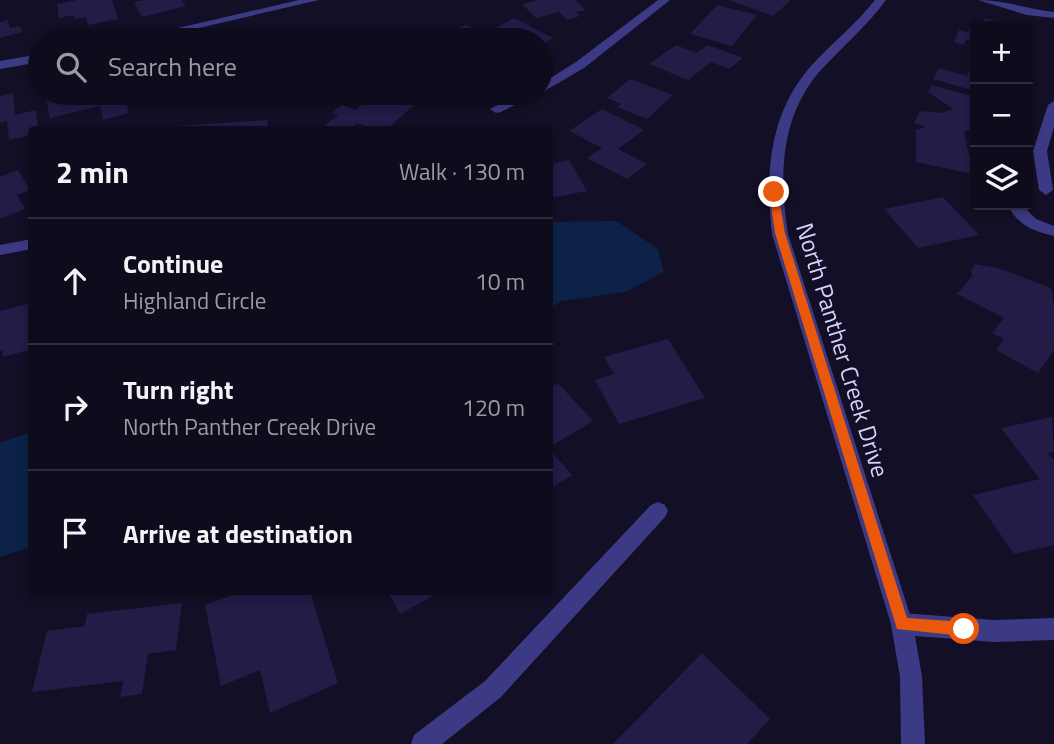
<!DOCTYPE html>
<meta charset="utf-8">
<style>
body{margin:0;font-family:"Titillium Web",sans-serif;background:#171425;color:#f1f3f6}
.controls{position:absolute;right:21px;top:21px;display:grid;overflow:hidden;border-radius:7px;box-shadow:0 4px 10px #0003}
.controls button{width:63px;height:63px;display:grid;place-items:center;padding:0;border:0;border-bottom:2px solid #2e2b3b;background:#0e0b1c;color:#f1f3f6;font:35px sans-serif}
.stop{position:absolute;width:21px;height:21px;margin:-16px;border:5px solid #ea580c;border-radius:50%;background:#fff}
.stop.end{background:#ea580c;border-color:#fff;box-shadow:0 2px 7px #0008}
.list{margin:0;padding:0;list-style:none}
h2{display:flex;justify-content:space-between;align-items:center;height:91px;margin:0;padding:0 28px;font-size:30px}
h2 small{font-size:23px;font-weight:400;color:#9b9ba3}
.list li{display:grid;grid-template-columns:46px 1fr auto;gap:21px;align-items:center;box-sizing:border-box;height:126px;padding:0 28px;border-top:2px solid #2e2b3b}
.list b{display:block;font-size:26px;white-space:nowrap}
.list p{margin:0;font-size:23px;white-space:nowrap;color:#9b9ba3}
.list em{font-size:23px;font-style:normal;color:#9b9ba3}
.icon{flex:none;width:38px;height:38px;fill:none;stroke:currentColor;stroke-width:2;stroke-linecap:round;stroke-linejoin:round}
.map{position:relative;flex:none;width:1054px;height:744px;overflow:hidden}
.search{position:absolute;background:#0e0b1c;box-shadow:0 4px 10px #0003;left:28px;top:28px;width:525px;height:77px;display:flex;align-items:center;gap:18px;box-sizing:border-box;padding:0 24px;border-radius:38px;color:#9b9ba3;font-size:26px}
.panel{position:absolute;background:#0e0b1c;box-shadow:0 4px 10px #0003;left:28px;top:126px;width:525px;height:469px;border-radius:7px}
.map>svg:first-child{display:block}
.water{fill:#0c2248}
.building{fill:#241b47}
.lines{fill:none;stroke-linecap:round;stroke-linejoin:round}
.minor{fill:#3d3a85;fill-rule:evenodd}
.tertiary{fill:#3d3a85;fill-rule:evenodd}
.route{fill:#ea580c}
.labels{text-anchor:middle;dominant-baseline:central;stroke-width:5;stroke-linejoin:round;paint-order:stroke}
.street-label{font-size:24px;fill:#d9d4ff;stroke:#130f26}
</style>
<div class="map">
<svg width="1054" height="744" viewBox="0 0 1054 744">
<rect width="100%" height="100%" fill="#130f26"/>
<g class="water">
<polygon points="616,221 658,249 664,272 625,292 561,301 550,309 550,222"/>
<polygon points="31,432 31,547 0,557 0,443"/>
</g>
<g class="building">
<polygon points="77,0 112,0 118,19 88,25 86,17 75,19 73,15 59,18 57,4"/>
<polygon points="144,0 182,0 186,6 142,17 134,2"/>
<polygon points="539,0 575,0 586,10 576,12 580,16 567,20 559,12 536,18 522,4"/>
<polygon points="728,0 791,0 773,16"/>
<polygon points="717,5 757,15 732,46 690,34"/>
<polygon points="514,18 553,38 541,45 541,40 474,40 455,30 466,25 484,34"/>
<polygon points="985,18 1015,26 975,26 975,42 966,40 964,45 954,42 959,30 968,32 973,22 982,24"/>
<polygon points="8,20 10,28 20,26 22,32 0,38 0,22"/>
<polygon points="676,45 696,53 708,45 743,58 729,69 711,62 688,80 649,64"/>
<polygon points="975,62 975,91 933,79 939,68 967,76"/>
<polygon points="630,79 673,95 647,119 617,107 621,104 607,98"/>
<polygon points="932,85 975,97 975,128 964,132 969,155 975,159 975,170 968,173 916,162 916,130 926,127 914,123 920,111 941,113 953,109 928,92"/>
<polygon points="13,93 15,115 36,110 38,130 32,130 32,135 9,140 7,121 0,123 0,96"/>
<polygon points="45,93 123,93 129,113 103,120 100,106 50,118"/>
<polygon points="387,93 428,93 386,130 375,130 357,123 349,130 322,128 338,115 332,113 342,105 356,110 368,100 376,102"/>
<polygon points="602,109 644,130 618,149 647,164 627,179 587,158 602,148 569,131"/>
<polygon points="268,120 267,130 162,130 162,127"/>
<polygon points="569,160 587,191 550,198 550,164"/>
<polygon points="18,170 30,190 17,195 25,209 0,219 0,177"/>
<polygon points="943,197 979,235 918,248 884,209"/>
<polygon points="975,264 998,268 1051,288 1054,305 1054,350 1038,373 996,350 1004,339 992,333 1004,318 957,294 972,276 971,270"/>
<polygon points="32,303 32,349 3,357 3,350 0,351 0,311"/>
<polygon points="668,339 705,398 619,424 595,380 614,374 604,357"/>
<polygon points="558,383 593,421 550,447 550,388"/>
<polygon points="1052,417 1054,452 1048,453 1054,460 1054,545 1014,554 973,495 1040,479 1001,428"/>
<polygon points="550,450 572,475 550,489"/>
<polygon points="241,592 310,592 338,683 270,713 260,670 221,686 205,605"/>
<polygon points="388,592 440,592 400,614"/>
<polygon points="182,603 176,650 148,654 142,694 120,697 123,681 32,692 47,631 85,626 87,614"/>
<polygon points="702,653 770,719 747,744 613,744"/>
</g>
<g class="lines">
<g class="minor">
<polygon points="299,0 319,0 147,40 126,40"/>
<polygon points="658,0 670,0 584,68 541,93 541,84 576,62"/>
<path d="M978,0C1003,0 1028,9 1054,12V18L1027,15Z"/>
<polygon points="40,54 40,62 0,69 0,61"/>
<polygon points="522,93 538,93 501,112 496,113 490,109"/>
<polygon points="1054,101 1054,127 1047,151 1053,190 1046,195 1039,190 1033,151 1048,105"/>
<path d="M1008,205H1022L1036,219L1054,226V236C1033,231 1017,225 1008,205Z"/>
<polygon points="32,239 32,249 0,255 0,245"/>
<polygon points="658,502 665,505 668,511 665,517 501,697 442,744 411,744 414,735 485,681 651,505"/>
<polygon points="902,613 994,620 1054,618 1054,640 994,642 902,635 894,632 891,624 894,616"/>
</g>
<path class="tertiary" d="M875,0H886C867,26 842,47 820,71C780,117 779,176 788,234L913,624L922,677L925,744H901L900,677L891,624L772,234C765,173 769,114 811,66C832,43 856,24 875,0Z"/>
</g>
<polygon class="route" points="774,189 778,192 785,233 907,618 964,622 971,629 969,634 964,636 897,629 775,233 769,192"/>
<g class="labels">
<g class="street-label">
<text transform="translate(843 350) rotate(73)">North Panther Creek Drive</text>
</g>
</g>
</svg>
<div class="controls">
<button>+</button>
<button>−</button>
<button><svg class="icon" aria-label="layers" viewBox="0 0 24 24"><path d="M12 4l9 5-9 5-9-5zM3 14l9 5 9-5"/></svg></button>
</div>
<div class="stop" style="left:964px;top:629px"></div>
<div class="stop end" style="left:774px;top:192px"></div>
<div class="search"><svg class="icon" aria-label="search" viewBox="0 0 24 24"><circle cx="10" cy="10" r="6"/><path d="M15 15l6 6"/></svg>Search here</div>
<section class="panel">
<h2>2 min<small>Walk · 130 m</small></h2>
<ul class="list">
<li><svg class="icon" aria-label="ahead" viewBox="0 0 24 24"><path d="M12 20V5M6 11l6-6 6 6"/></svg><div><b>Continue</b><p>Highland Circle</p></div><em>10 m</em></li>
<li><svg class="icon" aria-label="right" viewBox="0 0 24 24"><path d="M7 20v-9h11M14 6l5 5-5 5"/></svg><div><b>Turn right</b><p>North Panther Creek Drive</p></div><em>120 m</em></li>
<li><svg class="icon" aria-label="arrive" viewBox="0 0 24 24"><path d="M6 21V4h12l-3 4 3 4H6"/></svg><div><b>Arrive at destination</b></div></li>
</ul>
</section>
</div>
